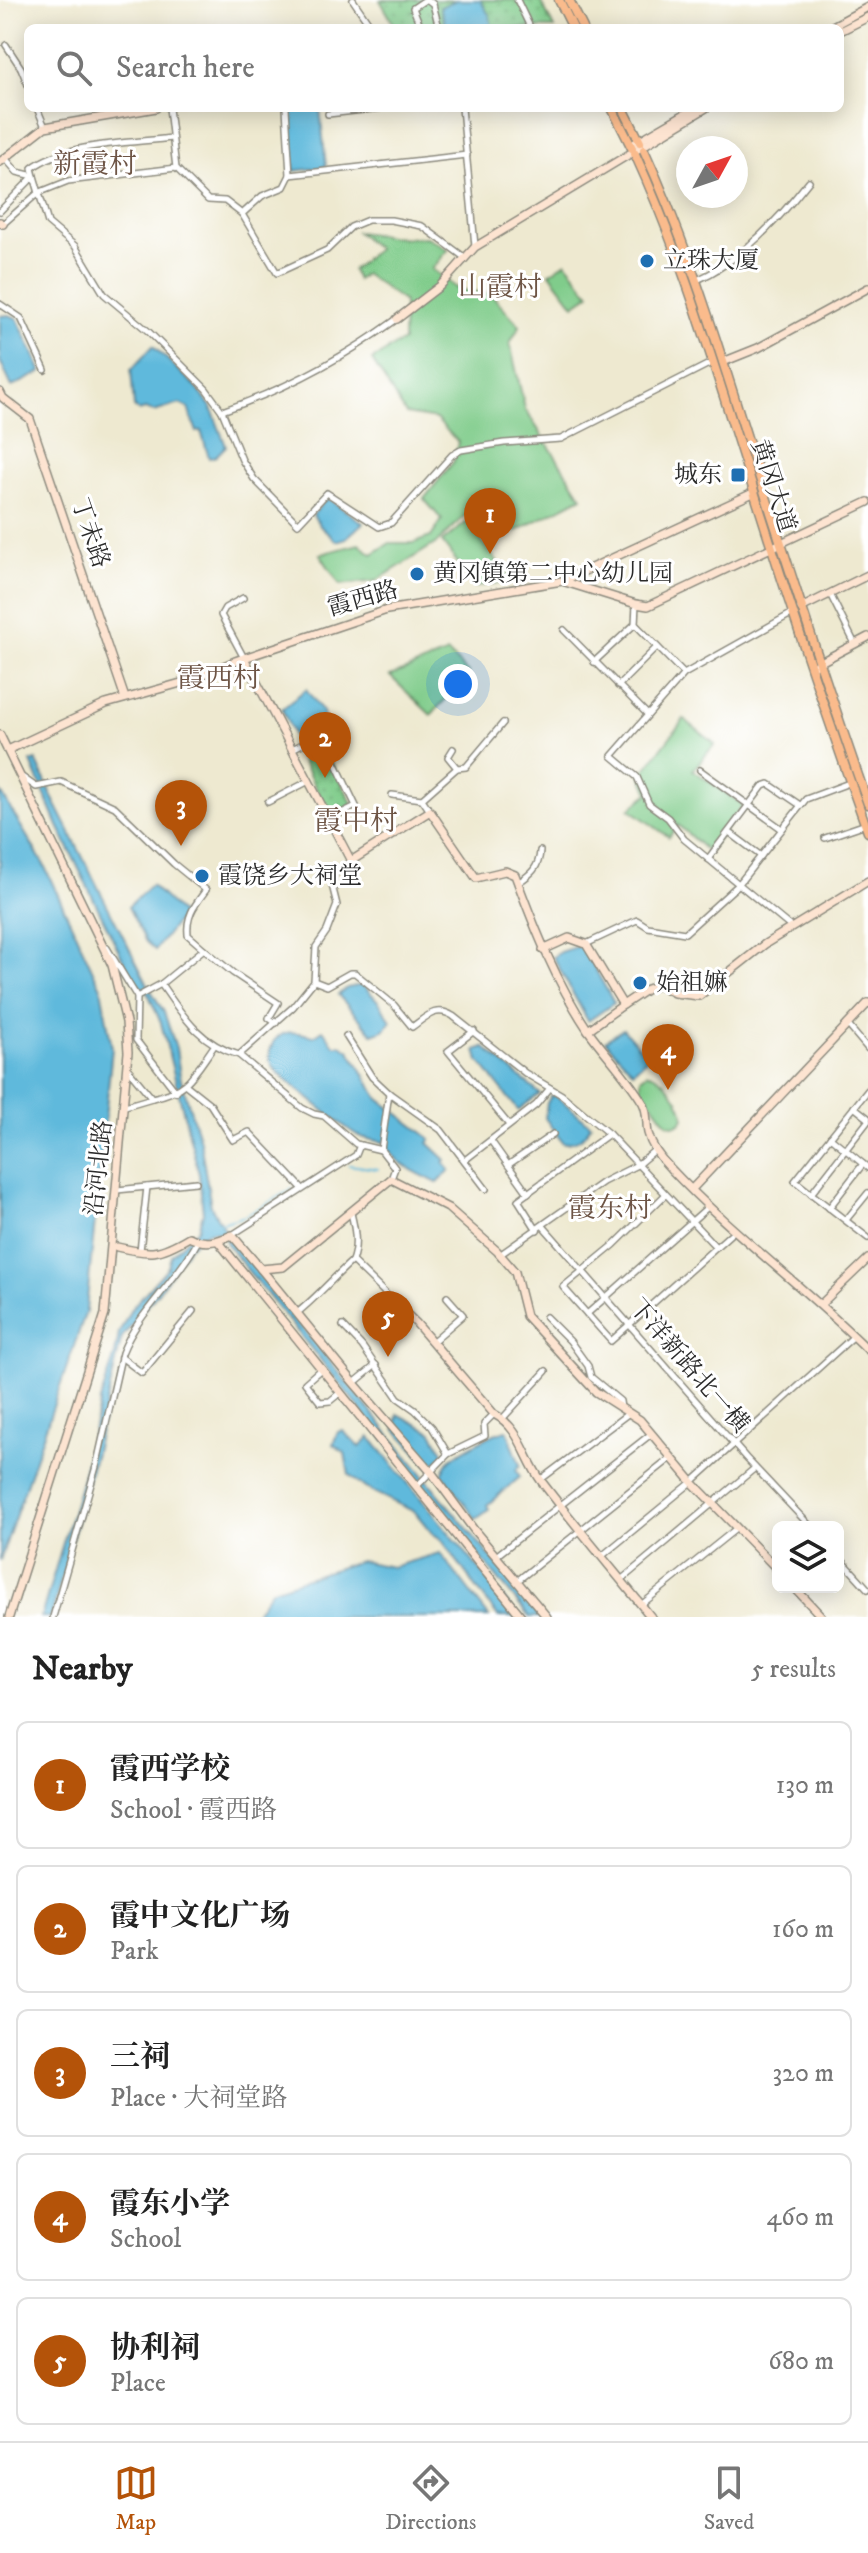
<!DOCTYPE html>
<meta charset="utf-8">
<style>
body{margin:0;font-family:"IM FELL DW Pica","Noto Serif SC",serif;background:#f6f6f6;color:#222}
.controls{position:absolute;right:24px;bottom:24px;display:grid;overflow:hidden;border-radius:12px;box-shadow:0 4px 20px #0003}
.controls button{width:72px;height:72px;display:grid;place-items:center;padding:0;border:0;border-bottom:2px solid #e0e0e0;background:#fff;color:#222;font:40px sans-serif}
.compass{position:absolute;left:676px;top:136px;width:72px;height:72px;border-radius:50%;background:#fff;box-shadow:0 4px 20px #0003;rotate:50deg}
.you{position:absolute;left:458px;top:684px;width:28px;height:28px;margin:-20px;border:6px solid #fff;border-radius:50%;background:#1a73e8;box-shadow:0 0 0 12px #1a73e833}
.badge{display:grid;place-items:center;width:52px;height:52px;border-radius:50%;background:#b45309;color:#fff;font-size:26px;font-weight:700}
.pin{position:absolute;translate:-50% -66px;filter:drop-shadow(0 2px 4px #0008)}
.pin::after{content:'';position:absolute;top:42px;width:28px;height:24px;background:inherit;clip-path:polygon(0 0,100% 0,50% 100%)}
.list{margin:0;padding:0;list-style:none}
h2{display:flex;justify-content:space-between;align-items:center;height:104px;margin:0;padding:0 32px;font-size:34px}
h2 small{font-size:26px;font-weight:400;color:#767676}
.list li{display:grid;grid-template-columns:52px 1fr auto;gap:24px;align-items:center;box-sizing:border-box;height:128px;margin:0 16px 16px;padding:0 16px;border:2px solid #e0e0e0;border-radius:12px}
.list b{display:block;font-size:30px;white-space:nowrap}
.list p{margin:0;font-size:26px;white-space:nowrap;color:#767676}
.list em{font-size:26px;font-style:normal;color:#767676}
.icon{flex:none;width:44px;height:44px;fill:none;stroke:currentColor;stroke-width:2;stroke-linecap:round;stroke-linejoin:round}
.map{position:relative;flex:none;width:868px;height:1617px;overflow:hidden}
.search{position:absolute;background:#fff;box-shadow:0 4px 20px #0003;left:24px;right:24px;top:24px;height:88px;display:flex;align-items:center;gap:20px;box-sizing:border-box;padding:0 28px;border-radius:12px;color:#767676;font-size:30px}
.sheet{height:824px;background:#fff}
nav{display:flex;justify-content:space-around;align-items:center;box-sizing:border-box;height:112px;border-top:2px solid #e0e0e0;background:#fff;font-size:22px;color:#767676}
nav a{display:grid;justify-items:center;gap:4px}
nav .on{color:#b45309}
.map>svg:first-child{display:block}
.grass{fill:#80cc8b;stroke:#567c5b;stroke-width:2}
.park{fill:url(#park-dots);stroke:#567c5b;stroke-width:2}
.water{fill:#5fb9dc;stroke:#457284;stroke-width:2}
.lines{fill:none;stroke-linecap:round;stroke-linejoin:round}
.stream{stroke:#5fb9dc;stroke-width:2}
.street-casing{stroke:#8c8a7e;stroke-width:8}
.secondary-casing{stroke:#8c8a7e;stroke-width:10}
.primary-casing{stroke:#8c8a7e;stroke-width:11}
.street{stroke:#fff;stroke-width:5}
.secondary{stroke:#fde4d1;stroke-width:7}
.primary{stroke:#fabb8c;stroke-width:8}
.poi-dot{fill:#1f6fb2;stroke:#fff;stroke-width:3}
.labels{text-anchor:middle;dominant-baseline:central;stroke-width:6;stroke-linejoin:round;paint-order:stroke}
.poi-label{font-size:24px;fill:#2b2b2b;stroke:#fff;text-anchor:start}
.street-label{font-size:24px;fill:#2b2b2b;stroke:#fff}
.quarter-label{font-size:28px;fill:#6e5546;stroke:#fff}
</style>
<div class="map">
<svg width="868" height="1617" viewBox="0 0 868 1617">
<defs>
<pattern id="park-dots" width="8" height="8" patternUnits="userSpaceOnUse" patternTransform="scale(2)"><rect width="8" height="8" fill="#80cc8b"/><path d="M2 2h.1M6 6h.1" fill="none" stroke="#6faf78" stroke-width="1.8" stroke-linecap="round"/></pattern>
</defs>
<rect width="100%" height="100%" fill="#fff"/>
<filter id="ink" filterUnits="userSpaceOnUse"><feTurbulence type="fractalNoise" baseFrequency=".0125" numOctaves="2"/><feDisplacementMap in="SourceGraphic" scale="16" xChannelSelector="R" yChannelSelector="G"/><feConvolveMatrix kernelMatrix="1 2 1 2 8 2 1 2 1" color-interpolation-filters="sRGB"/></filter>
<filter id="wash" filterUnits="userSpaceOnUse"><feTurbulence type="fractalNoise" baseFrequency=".006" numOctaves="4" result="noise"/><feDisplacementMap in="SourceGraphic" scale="32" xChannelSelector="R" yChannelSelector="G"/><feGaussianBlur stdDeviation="1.8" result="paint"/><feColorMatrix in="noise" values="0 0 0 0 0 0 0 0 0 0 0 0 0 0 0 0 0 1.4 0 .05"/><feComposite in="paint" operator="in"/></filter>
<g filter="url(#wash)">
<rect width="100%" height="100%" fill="#eee9d0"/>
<g class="grass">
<polygon points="357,232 404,238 427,237 448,250 432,269 459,290 491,294 520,326 510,343 525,409 582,497 515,532 485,496 438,542 376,581 340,585 320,554 359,544 372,554 390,543 414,543 431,537 442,520 424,499 454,461 458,442 436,419 406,414 372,360 403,341 404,302 365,274 357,280 352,270 377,249"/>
<polygon points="566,262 590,294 574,305 550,273"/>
<polygon points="467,522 511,580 476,587 442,542"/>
<polygon points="448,653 469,674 431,715 390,676"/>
<polygon points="684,719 715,744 693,770 743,805 708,852 678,825 669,837 630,809 649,793 641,775"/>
<path d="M647,1073C662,1073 684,1104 684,1118C680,1125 674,1127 667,1123L641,1088V1078Z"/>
</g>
<g class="park">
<polygon points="380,0 540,0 554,28 396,28"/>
<polygon points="320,741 353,805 330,816 297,751"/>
</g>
<g class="water">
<polygon points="456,0 480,0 490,16 492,28 446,28 440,7"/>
<polygon points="290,108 320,108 326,167 294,171"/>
<polygon points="9,315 17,318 42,372 12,387 0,361 0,316"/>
<polygon points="153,346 196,387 211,407 226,446 216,456 209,458 201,431 197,432 188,408 180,404 154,412 145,409 139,411 134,407 131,370"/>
<polygon points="329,499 363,523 346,538 336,541 321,527 313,515 325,500"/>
<path d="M306,689L323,712L325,726C316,737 309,741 295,739L282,709Z"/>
<polygon points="36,760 54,801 150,989 164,1012 176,1048 180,1076 200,1141 211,1206 222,1226 283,1305 540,1617 529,1617 228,1246 223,1234 213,1231 205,1233 189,1247 159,1291 122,1337 89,1477 51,1617 41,1617 81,1482 100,1401 115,1354 119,1333 131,1309 168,1267 171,1255 198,1229 203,1213 199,1174 161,1023 148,993 133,980 58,826 31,762"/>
<polygon points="0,791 44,865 101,988 112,1048 86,1311 0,1561"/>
<polygon points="151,885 182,915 155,950 146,942 128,907"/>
<polygon points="582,945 614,1003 588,1021 553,957 560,952"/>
<polygon points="363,985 379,1002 391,1021 384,1030 373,1034 338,995 347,988"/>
<polygon points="623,1029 648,1057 633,1071 605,1041"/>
<path d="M323,1030L334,1045H341L350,1051L379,1099L431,1139L428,1143L446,1160L444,1163L450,1170L437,1183C416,1172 395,1165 384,1142C376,1141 366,1139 359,1136C348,1130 277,1075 272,1065C269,1060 269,1052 271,1047C279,1027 297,1032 314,1036Z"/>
<polygon points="484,1047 540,1094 518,1110 479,1061 476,1050"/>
<path d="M551,1096H556L591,1125C584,1137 578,1143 563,1143L545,1118L547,1103Z"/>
<polygon points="398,1414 432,1432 444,1454 431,1468 395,1429"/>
<path d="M507,1430L520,1465L516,1470L520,1477L487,1505L489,1510L476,1519L442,1474C444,1470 445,1466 448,1462C457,1452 495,1432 507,1430Z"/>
<polygon points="343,1431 360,1447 370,1437 519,1617 498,1617 441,1539 432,1533 415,1512 365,1488 349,1475 345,1453 333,1444 338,1432"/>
<polygon points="440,1553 489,1617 252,1617 272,1589 360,1561 392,1567"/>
</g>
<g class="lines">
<g class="stream">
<polyline points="349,1165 378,1169"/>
<polyline points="218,1224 245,1216 292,1189"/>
</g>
</g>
</g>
<g filter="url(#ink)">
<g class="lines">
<g class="street-casing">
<g id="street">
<polyline points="353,0 372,28"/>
<polyline points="428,0 433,4 439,28"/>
<polyline points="517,0 530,27"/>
<polyline points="421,28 413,8 425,0"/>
<polyline points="6,45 21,68 28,85"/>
<polyline points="37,108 45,127"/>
<polyline points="169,108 176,168 208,200 225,201 242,214"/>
<polyline points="286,108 290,175 467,155"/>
<polyline points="462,108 475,246"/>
<polyline points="328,114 382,108"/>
<polyline points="5,158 17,172 34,176 48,223 75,246 104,294 148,331 206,389 222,411 242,460 254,479 298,524 327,493 379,527 391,523 452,455 461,450 504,443 561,439 711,363"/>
<polyline points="290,175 284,187 262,196 242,214 277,273 327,250 351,227 368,220 391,220 422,226 464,257"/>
<path d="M0,211L34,176L32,168C64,143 132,143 172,138"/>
<polyline points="3,224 38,193 68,181 176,168"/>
<path d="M697,280C741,261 780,218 809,181"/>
<polyline points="0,304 21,318 45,370"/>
<path d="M222,411C287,389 342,359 397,319"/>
<polyline points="830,594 855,644"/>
<polyline points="243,598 225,608 221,615 244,658"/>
<polyline points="636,604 635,624 684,674"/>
<polyline points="791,614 684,674 612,756 637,777 649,804 668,818 684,839 792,928"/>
<polyline points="564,630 648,715"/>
<polyline points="594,662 635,624"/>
<polyline points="618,686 657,647"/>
<polyline points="322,735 356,806 329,819"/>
<polyline points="292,749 340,726"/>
<polyline points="453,749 448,757 457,768"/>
<polyline points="700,770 782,829"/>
<path d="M22,777L36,787L61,782L115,807L174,864L206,890C195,905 186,915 188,935L204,949L161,984L137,997L107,948"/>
<polyline points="392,795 422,799"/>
<polyline points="268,802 309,781"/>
<polyline points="430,811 422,799 457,768 466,767 503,723"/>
<polyline points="729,832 761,856"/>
<polyline points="825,838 863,825"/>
<polyline points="708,859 763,786 769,784 800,805"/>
<path d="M518,883C531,874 539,868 540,851"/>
<polyline points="586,944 637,920 648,927 685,933 738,885 806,799 849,783"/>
<polyline points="204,949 233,973 278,1003 269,1018 276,1023"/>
<path d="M314,981L327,986L350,973H355L394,1005L412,1027C426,1017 436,1005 453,1016L525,1073L562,1095L609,1134L716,1247"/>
<path d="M161,984C183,1016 200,1044 239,1055L293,1007L314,981L316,947L327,931L337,905L332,885L334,874L351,861"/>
<polyline points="137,997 136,1040 176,1092"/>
<polyline points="847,1024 868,1049"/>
<polyline points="474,1031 448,1051 509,1125"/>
<polyline points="346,1036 372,1077 389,1093 441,1130 486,1189"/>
<polyline points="239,1055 302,1108 314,1114 324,1116 356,1144 381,1150 395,1168 391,1179"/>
<path d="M128,1069L152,1098C188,1091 194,1074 214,1046"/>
<polyline points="186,1085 210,1104 233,1140 249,1132 301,1187"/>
<polyline points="868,1090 795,1181 868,1238"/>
<polyline points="125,1106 152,1098"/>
<polyline points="854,1107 868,1118"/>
<polyline points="830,1137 868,1168"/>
<polyline points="491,1141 528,1193"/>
<polyline points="381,1150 389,1093"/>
<polyline points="465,1160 536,1105 550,1088"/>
<polyline points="508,1165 553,1134"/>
<polyline points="117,1190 196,1182"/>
<polyline points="811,1194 868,1121"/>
<polyline points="665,1195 614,1245 563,1287 611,1341 735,1230"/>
<polyline points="829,1208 863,1164"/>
<path d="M351,1213C355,1229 358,1245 352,1261L390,1298"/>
<polyline points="846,1220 868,1193"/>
<polyline points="543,1226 746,1458 811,1527"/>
<polyline points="537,1230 518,1200 609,1134"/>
<polyline points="232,1235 356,1155 360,1145"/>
<polyline points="140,1251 147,1187"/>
<polyline points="501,1254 603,1182 637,1165 655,1150"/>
<path d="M297,1313C317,1297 333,1278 352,1261"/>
<polyline points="587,1314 709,1206"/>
<polyline points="546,1317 570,1341 588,1366 591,1377 620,1401 621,1408"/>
<polyline points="343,1326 362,1346 398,1398 415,1410 432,1427 448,1454"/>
<polyline points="432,1342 463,1315 447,1297"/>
<polyline points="121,1357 142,1373 193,1311"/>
<polyline points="321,1369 305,1383 320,1402 330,1401 341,1392"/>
<polyline points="354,1383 376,1365"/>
<polyline points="503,1418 546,1371"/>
<polyline points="540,1480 629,1413"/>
<polyline points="417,1486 448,1454 485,1436 484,1424 494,1414"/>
<polyline points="496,1556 651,1434"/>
<polyline points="602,1556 692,1482 854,1336"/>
<polyline points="838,1556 868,1589"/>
<polyline points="621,1580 755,1468"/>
<polyline points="517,1581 671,1458"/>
<polyline points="641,1605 737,1528"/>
<path d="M53,1617L97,1463L122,1353C138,1312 177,1281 198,1241"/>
</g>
</g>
<g class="secondary-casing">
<g id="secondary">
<polyline points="829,28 868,7"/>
<polyline points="840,31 868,17"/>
<polyline points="635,143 695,108"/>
<polyline points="0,162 45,127 156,108"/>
<polyline points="0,222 3,224"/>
<polyline points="397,319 440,286 475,247 706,108"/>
<polyline points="723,362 758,348 868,288"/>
<polyline points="0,392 3,398 30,419 125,698"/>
<polyline points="563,581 753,493"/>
<polyline points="801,608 868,575"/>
<path d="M244,658L351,861L430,811L476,878L505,871L515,875C535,929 556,982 588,1030C606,1055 627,1076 643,1103C648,1112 646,1123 648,1133C651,1146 661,1159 670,1168C732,1234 805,1287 868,1350"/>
<polyline points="815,665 868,637"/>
<polyline points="0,735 112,965 126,1022 128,1052 105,1314 9,1617"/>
<polyline points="8,750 106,704 188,681 235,661 387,610 562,581 636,604 648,606 868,502"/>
<polyline points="543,950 569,938 586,944 623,1005 647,989 659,985 674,993 699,996 765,944 868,881"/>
<polyline points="588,1030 623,1005"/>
<polyline points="692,1189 868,1003"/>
<polyline points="218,1241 522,1617"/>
<path d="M117,1247C151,1255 159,1255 189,1237C205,1245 216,1242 232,1235L261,1269L283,1267L391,1179L448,1208L497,1251L515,1272L526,1316L596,1392L640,1420L692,1482L778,1570"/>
<polyline points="261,1269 354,1383 432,1473 474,1530 547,1617"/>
<path d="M390,1298L416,1323L494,1414C521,1428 524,1458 542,1482C577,1528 615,1572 651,1617"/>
<polyline points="821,1304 868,1259"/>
<polyline points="794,1587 822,1617"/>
</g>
</g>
<g class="primary-casing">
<g id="primary">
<polyline points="559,0 573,28"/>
<polyline points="569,0 583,28"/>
<polyline points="612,108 632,148"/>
<polyline points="623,108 640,142"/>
<path d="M644,150C688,246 718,346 750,447C788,566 826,685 868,804"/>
<path d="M635,154C682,256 713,363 747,469C785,591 825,712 868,832"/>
</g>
</g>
<use href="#street" class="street"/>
<use href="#secondary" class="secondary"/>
<use href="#primary" class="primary"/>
</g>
</g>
<g class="poi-dot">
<circle cx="647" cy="261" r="8"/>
<rect x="730" y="467" width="16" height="16" rx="4"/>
<circle cx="417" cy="574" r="8"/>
<circle cx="202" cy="876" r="8"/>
<circle cx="640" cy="983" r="8"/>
</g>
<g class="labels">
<g class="poi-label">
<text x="663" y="261">立珠大厦</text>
<text x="722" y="475" text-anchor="end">城东</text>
<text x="433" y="574">黄冈镇第二中心幼儿园</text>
<text x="218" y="876">霞饶乡大祠堂</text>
<text x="656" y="983">始祖嫲</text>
</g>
<g class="street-label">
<text transform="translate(773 486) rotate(72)">黄冈大道</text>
<text transform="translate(90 533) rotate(71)">丁未路</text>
<text transform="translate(363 599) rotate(-16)">霞西路</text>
<text transform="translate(99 1168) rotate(-84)">沿河北路</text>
<text transform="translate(689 1366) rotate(49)">下洋新路北一横</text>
</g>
<g class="quarter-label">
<text x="95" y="164">新霞村</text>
<text x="500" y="287">山霞村</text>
<text x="219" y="678">霞西村</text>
<text x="356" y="821">霞中村</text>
<text x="610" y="1208">霞东村</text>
</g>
</g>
</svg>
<div class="controls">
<button><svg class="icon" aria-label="layers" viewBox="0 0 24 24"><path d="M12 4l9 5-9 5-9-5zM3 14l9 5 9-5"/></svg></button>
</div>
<svg class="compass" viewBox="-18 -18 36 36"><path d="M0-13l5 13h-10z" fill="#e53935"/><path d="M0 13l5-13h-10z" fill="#767676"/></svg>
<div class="you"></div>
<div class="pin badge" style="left:490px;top:554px">1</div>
<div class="pin badge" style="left:325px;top:778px">2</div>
<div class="pin badge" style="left:181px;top:846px">3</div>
<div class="pin badge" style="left:668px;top:1090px">4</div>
<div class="pin badge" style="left:388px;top:1357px">5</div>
<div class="search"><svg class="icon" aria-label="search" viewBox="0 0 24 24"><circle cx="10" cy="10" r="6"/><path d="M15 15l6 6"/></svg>Search here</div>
</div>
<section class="sheet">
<h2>Nearby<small>5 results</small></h2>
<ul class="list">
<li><span class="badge">1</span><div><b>霞西学校</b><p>School · 霞西路</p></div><em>130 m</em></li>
<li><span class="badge">2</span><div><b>霞中文化广场</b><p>Park</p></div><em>160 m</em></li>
<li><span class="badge">3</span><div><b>三祠</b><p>Place · 大祠堂路</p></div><em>320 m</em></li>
<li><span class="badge">4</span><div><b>霞东小学</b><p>School</p></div><em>460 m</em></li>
<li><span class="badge">5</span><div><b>协利祠</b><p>Place</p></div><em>680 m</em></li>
</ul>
</section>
<nav>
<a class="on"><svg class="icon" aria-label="map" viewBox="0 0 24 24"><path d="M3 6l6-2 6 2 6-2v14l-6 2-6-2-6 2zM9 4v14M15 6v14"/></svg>Map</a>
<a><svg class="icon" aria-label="directions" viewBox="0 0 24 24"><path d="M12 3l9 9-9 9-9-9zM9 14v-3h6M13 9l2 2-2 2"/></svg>Directions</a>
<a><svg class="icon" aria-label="saved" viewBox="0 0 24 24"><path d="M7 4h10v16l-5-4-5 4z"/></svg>Saved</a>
</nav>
